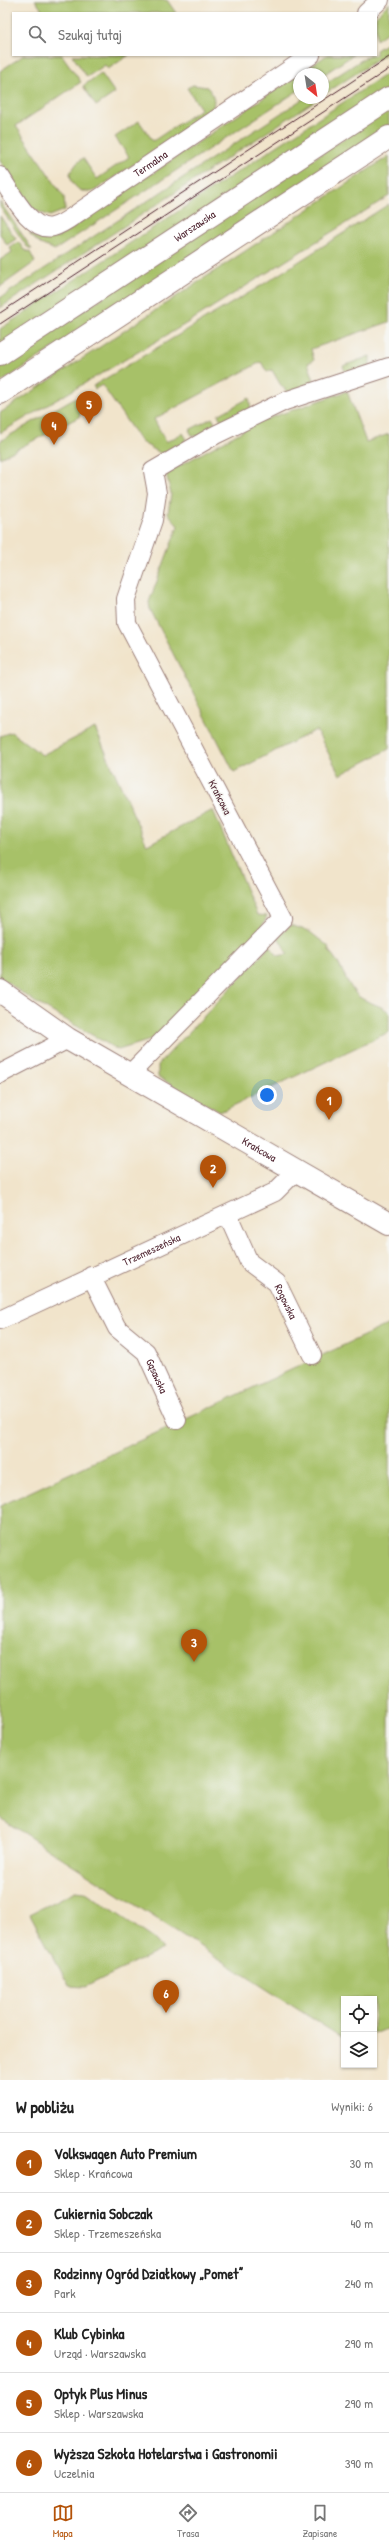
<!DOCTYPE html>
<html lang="pl">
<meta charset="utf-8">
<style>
body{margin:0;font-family:"Patrick Hand",sans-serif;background:#f6f6f6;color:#222}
.controls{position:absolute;right:12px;bottom:12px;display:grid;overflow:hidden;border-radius:0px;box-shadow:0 1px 3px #0004}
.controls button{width:36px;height:36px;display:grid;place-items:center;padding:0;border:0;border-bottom:1px solid #e0e0e0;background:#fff;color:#222;font:20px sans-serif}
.compass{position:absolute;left:293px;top:68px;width:36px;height:36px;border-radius:50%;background:#fff;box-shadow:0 1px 3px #0004;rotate:150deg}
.you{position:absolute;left:267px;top:1095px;width:14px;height:14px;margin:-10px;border:3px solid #fff;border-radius:50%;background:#1a73e8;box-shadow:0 0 0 6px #1a73e833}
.badge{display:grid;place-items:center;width:26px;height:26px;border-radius:50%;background:#b45309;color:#fff;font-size:13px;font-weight:700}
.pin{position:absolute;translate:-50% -33px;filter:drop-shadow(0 1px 2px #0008)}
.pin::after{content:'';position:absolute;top:21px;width:14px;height:12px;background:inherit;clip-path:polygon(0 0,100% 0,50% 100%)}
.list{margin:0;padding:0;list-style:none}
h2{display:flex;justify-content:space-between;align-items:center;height:52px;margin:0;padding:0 16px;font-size:17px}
h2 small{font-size:13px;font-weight:400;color:#767676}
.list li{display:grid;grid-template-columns:26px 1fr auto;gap:12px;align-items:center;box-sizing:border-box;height:60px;padding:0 16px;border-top:1px solid #e0e0e0}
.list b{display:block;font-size:15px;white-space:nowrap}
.list p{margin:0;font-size:13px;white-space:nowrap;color:#767676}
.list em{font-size:13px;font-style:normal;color:#767676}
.icon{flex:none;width:22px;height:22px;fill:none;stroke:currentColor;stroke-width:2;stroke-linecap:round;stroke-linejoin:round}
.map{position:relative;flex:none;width:389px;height:2080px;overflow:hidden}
.search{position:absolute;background:#fff;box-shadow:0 1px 3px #0004;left:12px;right:12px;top:12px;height:44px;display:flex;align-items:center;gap:10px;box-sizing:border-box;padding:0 14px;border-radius:0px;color:#767676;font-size:15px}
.sheet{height:412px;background:#fff}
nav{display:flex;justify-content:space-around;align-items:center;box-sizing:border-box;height:56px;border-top:1px solid #e0e0e0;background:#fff;font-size:11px;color:#767676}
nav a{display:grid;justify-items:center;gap:2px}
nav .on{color:#b45309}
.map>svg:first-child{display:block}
.green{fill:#a7c168;stroke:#78704a}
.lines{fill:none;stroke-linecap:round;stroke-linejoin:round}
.street-casing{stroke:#9e827b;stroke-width:20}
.secondary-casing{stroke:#9e827b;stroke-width:24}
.street{stroke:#fff;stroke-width:18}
.secondary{stroke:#fff;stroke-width:22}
.tram{stroke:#4a1f2b;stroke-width:1}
.labels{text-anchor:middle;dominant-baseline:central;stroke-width:3;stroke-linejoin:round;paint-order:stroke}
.street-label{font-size:11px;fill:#4a1f2b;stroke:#f6f6f2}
</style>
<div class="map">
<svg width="389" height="2080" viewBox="0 0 389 2080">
<rect width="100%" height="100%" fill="#f6f6f2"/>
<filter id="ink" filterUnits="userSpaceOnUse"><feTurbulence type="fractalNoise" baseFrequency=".025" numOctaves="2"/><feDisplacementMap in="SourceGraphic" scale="8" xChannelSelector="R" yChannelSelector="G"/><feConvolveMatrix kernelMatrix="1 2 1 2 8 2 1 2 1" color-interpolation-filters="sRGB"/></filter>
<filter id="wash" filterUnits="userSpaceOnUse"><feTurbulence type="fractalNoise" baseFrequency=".012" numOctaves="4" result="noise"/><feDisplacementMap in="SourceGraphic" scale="16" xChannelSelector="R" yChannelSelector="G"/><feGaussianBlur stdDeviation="0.9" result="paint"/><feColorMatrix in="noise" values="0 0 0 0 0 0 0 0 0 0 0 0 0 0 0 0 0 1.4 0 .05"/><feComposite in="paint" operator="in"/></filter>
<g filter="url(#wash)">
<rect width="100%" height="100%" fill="#f1e4cb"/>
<g class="green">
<polygon points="35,0 167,0 176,13 44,13"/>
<polygon points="389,3 389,31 376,40 376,16"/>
<polygon points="389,42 389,52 323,95 323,85 369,55 376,55 376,50"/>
<polygon points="24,55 62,55 81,82 16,126 64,197 65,210 50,216 34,210 0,161 0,71"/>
<polygon points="72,55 129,55 108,69 105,65 87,77"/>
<polygon points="327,55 353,55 323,75 299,74 299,90 55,250 40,244 29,234 43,240 58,237"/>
<polygon points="389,72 389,88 0,345 0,329"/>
<polygon points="101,73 115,93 96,106 83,86"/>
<path d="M193,85L207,87C216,96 216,105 208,115L94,191C81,195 71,186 70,173L77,163L83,158L97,179L129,157L115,137L139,121L153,141L201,109L187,88Z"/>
<polygon points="304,98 319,98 0,308 0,298"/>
<polygon points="389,109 389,128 0,383 0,365"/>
<polygon points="389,156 389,196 184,325 0,433 0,413"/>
<polygon points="0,202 32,249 27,247 0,207"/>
<polygon points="389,204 389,322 311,349 314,360 308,363 315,383 288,393 280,384 272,370 267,372 261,362 154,419 166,442 183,433 186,438 184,444 162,454 141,442 102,385 95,389 93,386 262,285"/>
<polygon points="0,216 16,239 7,245 0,234"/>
<polygon points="19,242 24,250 30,252 35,262 0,287 0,260 12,252 10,248"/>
<polygon points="370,356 370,366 348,373 345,371 343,366"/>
<polygon points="347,391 366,442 389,434 389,749 340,775 316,730 234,772 150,609 149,602 178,526 168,513 171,494 166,473 261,421"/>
<polygon points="74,398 78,400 82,407 79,417 0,458 0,441"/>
<polygon points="249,398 251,409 226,421 221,420 218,415"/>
<polygon points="212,418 215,423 213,429 198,437 192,435 189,430"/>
<polygon points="95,728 147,845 213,810 257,915 267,916 262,927 154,1039 118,1050 35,1002 0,977 0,736 11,732 42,755"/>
<path d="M291,925L310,932L328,946L329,951C341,963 345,981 356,994C363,1002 380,1004 389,1012V1032L220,1112L158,1077V1065L270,946L278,956L288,954L278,937Z"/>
<polygon points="389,1324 389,2028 374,2034 374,1999 344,1999 344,2039 0,1818 0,1506"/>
<polygon points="76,1891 85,1892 154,1939 163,1949 85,1987 69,1986 30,1914"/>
</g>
</g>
<g filter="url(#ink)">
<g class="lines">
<g class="street-casing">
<g id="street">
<polyline points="366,13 380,0"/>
<path id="s1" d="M0,176C11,192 31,233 53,227C64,224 73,216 82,210L311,55"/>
<polyline points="131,1073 283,918 127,623 126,599 153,520 157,493 153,471 215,435 285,401 389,367"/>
<polyline points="0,1074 68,1039"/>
<path id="s2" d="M228,1215L249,1262L277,1283L312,1355"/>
<path id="s3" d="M91,1276L117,1328L146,1352L177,1420"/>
<path id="s4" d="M0,1320L275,1192L297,1170"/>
</g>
</g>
<g class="secondary-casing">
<g id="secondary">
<path id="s5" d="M0,354L389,98"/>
<polyline points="0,393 389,137"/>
<path id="s6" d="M0,991L68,1039L389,1224"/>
</g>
</g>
<use href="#street" class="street"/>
<use href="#secondary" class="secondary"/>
<g class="tram">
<polyline points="0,313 389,57"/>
<polyline points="0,324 389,69"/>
</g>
</g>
</g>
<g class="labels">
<g class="street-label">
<text stroke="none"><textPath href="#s1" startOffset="194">Termalna</textPath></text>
<text stroke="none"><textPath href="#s5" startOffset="233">Warszawska</textPath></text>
<text transform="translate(220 797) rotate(63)">Krańcowa</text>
<text stroke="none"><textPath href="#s6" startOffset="304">Krańcowa</textPath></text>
<text stroke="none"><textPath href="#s4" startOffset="167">Trzemeszeńska</textPath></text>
<text stroke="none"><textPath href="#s2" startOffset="107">Rogowska</textPath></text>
<text stroke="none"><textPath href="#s3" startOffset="122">Gąsawska</textPath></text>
</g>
</g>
</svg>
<div class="controls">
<button><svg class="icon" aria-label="locate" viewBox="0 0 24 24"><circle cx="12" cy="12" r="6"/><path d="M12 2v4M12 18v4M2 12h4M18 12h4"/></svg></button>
<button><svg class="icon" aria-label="layers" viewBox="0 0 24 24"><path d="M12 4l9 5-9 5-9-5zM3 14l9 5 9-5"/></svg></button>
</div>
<svg class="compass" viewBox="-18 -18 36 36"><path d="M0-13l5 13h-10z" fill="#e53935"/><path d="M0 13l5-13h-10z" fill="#767676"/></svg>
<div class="you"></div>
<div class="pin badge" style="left:329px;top:1120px">1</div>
<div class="pin badge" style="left:213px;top:1188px">2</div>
<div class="pin badge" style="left:194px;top:1662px">3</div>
<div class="pin badge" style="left:54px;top:445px">4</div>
<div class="pin badge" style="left:89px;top:424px">5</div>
<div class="pin badge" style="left:166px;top:2013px">6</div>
<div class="search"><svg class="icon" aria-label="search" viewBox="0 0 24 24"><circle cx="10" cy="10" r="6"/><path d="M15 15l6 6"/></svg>Szukaj tutaj</div>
</div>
<section class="sheet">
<h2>W pobliżu<small>Wyniki: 6</small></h2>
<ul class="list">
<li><span class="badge">1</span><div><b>Volkswagen Auto Premium</b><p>Sklep · Krańcowa</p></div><em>30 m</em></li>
<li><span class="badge">2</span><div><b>Cukiernia Sobczak</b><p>Sklep · Trzemeszeńska</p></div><em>40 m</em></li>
<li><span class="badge">3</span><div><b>Rodzinny Ogród Działkowy „Pomet”</b><p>Park</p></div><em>240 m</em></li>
<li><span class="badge">4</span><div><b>Klub Cybinka</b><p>Urząd · Warszawska</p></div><em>290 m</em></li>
<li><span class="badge">5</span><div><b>Optyk Plus Minus</b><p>Sklep · Warszawska</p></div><em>290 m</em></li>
<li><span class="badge">6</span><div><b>Wyższa Szkoła Hotelarstwa i Gastronomii</b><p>Uczelnia</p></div><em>390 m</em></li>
</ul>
</section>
<nav>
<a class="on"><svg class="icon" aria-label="map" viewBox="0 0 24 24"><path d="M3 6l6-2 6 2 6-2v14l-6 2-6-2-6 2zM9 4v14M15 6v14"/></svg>Mapa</a>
<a><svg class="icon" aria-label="directions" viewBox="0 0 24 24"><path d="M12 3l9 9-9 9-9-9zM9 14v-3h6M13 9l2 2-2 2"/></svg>Trasa</a>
<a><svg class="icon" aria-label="saved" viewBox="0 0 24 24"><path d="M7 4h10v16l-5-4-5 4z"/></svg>Zapisane</a>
</nav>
